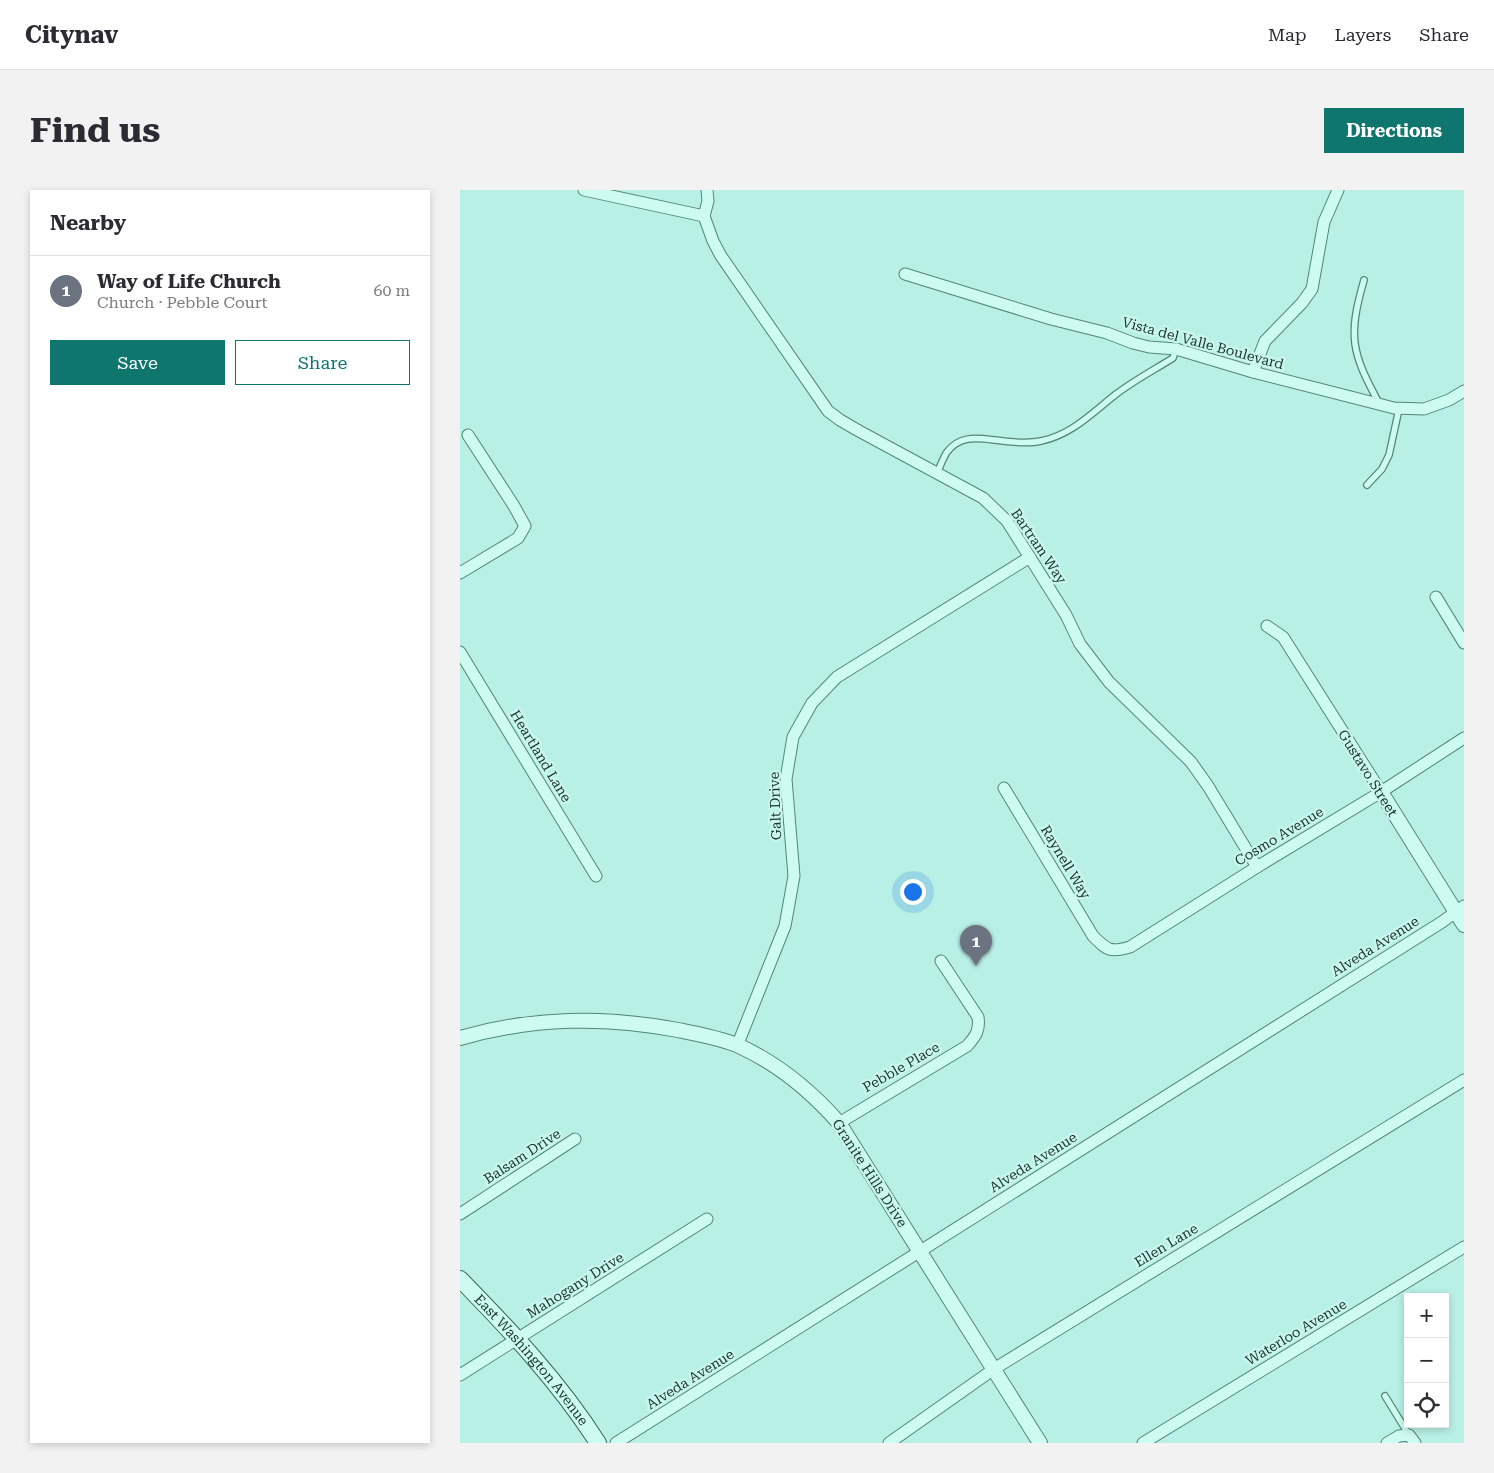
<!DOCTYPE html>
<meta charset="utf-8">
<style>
body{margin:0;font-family:"Roboto Serif",serif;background:#f2f2f3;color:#2b2b33}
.controls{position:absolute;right:15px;bottom:15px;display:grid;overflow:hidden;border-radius:0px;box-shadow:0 2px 8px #0003}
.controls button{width:45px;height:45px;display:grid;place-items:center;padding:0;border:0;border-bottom:1px solid #e1e1e2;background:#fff;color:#2b2b33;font:25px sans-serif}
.you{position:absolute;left:452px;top:701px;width:18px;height:18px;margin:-12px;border:4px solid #fff;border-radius:50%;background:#1a73e8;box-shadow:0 0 0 8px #1a73e833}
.badge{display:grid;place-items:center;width:32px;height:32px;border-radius:50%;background:#0f766e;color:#fff;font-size:16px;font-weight:700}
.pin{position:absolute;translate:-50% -41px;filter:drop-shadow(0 1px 2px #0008)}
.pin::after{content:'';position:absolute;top:26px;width:18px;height:15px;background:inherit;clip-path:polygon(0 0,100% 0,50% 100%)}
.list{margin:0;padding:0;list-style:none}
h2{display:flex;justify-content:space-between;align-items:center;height:65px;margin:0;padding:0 20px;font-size:21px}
h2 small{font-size:16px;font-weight:400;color:#7c7c81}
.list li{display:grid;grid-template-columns:32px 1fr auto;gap:15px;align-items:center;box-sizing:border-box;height:70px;padding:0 20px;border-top:1px solid #e1e1e2}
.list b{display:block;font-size:19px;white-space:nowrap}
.list p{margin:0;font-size:16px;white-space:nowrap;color:#7c7c81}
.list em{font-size:16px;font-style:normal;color:#7c7c81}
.actions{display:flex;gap:10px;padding:15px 20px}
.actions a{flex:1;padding:11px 0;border:1px solid #0f766e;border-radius:0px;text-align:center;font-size:18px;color:#0f766e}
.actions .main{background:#0f766e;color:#fff}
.icon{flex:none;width:28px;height:28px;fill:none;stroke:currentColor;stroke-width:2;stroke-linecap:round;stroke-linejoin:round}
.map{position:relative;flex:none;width:1004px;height:1253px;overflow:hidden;border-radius:0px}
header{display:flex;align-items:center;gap:30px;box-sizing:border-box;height:70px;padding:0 25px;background:#fff;border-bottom:1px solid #e1e1e2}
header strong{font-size:24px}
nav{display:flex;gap:28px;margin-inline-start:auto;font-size:18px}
.intro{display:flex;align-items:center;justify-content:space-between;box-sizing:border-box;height:120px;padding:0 30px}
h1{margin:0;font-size:35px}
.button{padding:12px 22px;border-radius:0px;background:#0f766e;color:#fff;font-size:18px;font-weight:700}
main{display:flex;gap:30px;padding:0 30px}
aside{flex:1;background:#fff;border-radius:0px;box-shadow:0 2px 8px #0003}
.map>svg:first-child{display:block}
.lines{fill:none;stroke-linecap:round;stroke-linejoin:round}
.service-casing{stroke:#538774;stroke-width:8}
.minor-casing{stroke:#538774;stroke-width:13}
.tertiary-casing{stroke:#538774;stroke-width:16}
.secondary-casing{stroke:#376955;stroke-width:18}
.service{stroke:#cdfbf2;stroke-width:5.5}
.minor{stroke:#cdfbf2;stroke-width:11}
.tertiary{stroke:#cdfbf2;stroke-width:14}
.secondary{stroke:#cdfbf2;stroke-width:16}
.labels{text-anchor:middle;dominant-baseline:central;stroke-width:4.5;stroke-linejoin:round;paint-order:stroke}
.street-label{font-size:14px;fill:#19352a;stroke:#c9f7ef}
</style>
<header>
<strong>Citynav</strong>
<nav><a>Map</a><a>Layers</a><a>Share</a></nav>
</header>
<div class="intro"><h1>Find us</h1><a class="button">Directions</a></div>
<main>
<aside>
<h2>Nearby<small></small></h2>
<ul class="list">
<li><span class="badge" style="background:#6b7280">1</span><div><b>Way of Life Church</b><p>Church · Pebble Court</p></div><em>60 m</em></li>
</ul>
<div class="actions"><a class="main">Save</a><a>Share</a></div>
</aside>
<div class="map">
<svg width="1004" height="1253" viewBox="0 0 1004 1253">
<rect width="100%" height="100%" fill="#b9f0e5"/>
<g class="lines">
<g class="service-casing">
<g id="service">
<path d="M904,90C888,146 891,162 919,213"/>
<path d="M477,283C480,277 483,268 487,262C500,245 517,248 535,250C549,252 568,254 581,251C611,245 632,223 655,205C673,191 694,180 713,168L716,159"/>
<polyline points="907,295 922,279 929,265 939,219"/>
<polyline points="925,1206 949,1245"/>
</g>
</g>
<g class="minor-casing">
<g id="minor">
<polyline points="124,0 244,26"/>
<polyline points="244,26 253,51 261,66 368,221 380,230 399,241 523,308 547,331 606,425 620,454 649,492 731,572 748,596 797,677"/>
<polyline points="244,26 248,11 247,0"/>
<polyline points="445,84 591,129 647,143 673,153 689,157 716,159 793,182 934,218 964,219 989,210 1004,201"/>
<polyline points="793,182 805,151 842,113 852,99 864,32 878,0"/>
<polyline points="0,383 58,348 65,336 54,316 8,245"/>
<polyline points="976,407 1004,453"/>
<polyline points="807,436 823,447 921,602"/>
<polyline points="0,462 136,686"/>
<path d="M544,598L633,746C647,760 650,763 670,757L797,677L921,602L1004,548"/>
<polyline points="277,856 325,736 334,686 326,589 333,547 352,513 377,487 570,367"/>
<path d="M379,933L507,856C516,846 520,840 518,827L481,771"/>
<polyline points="0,1024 115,949"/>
<polyline points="0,1185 247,1029"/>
<polyline points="156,1253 982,732 1004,716"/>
<polyline points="429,1253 534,1179 1004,890"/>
<polyline points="683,1253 1004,1057"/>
<polyline points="927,1253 939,1246 949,1245 955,1253"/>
</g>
</g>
<g class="tertiary-casing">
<g id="tertiary">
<polyline points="921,602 1004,735"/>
<path d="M0,848C74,827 143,826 218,840C238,844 259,848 277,855C317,873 350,900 379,933L580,1253"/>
</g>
</g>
<g class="secondary-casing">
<g id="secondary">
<path id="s1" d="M0,1089C50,1140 99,1192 138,1253"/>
</g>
</g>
<use href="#service" class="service"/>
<use href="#minor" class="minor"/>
<use href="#tertiary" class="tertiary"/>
<use href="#secondary" class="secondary"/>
</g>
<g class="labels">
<g class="street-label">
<text transform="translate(743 153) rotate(15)">Vista del Valle Boulevard</text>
<text transform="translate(579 356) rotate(56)">Bartram Way</text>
<text transform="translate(81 566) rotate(59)">Heartland Lane</text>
<text transform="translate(908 583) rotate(58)">Gustavo Street</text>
<text transform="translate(315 616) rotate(-92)">Galt Drive</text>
<text transform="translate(819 646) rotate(-31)">Cosmo Avenue</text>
<text transform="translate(606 672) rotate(59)">Raynell Way</text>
<text transform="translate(915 756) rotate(-32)">Alveda Avenue</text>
<text transform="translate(441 877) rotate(-30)">Pebble Place</text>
<text transform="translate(62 966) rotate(-33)">Balsam Drive</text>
<text transform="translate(573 972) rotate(-32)">Alveda Avenue</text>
<text transform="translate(410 983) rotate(57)">Granite Hills Drive</text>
<text transform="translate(706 1055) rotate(-31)">Ellen Lane</text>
<text transform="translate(115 1095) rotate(-32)">Mahogany Drive</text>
<text transform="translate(836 1142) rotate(-31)">Waterloo Avenue</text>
<text stroke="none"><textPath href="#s1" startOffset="108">East Washington Avenue</textPath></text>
<text transform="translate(230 1189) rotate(-32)">Alveda Avenue</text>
</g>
</g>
</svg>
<div class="controls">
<button>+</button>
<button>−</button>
<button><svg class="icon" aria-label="locate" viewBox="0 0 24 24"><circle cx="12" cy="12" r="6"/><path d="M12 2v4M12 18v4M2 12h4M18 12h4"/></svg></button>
</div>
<div class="you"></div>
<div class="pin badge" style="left:516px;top:776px;background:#6b7280">1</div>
</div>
</main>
